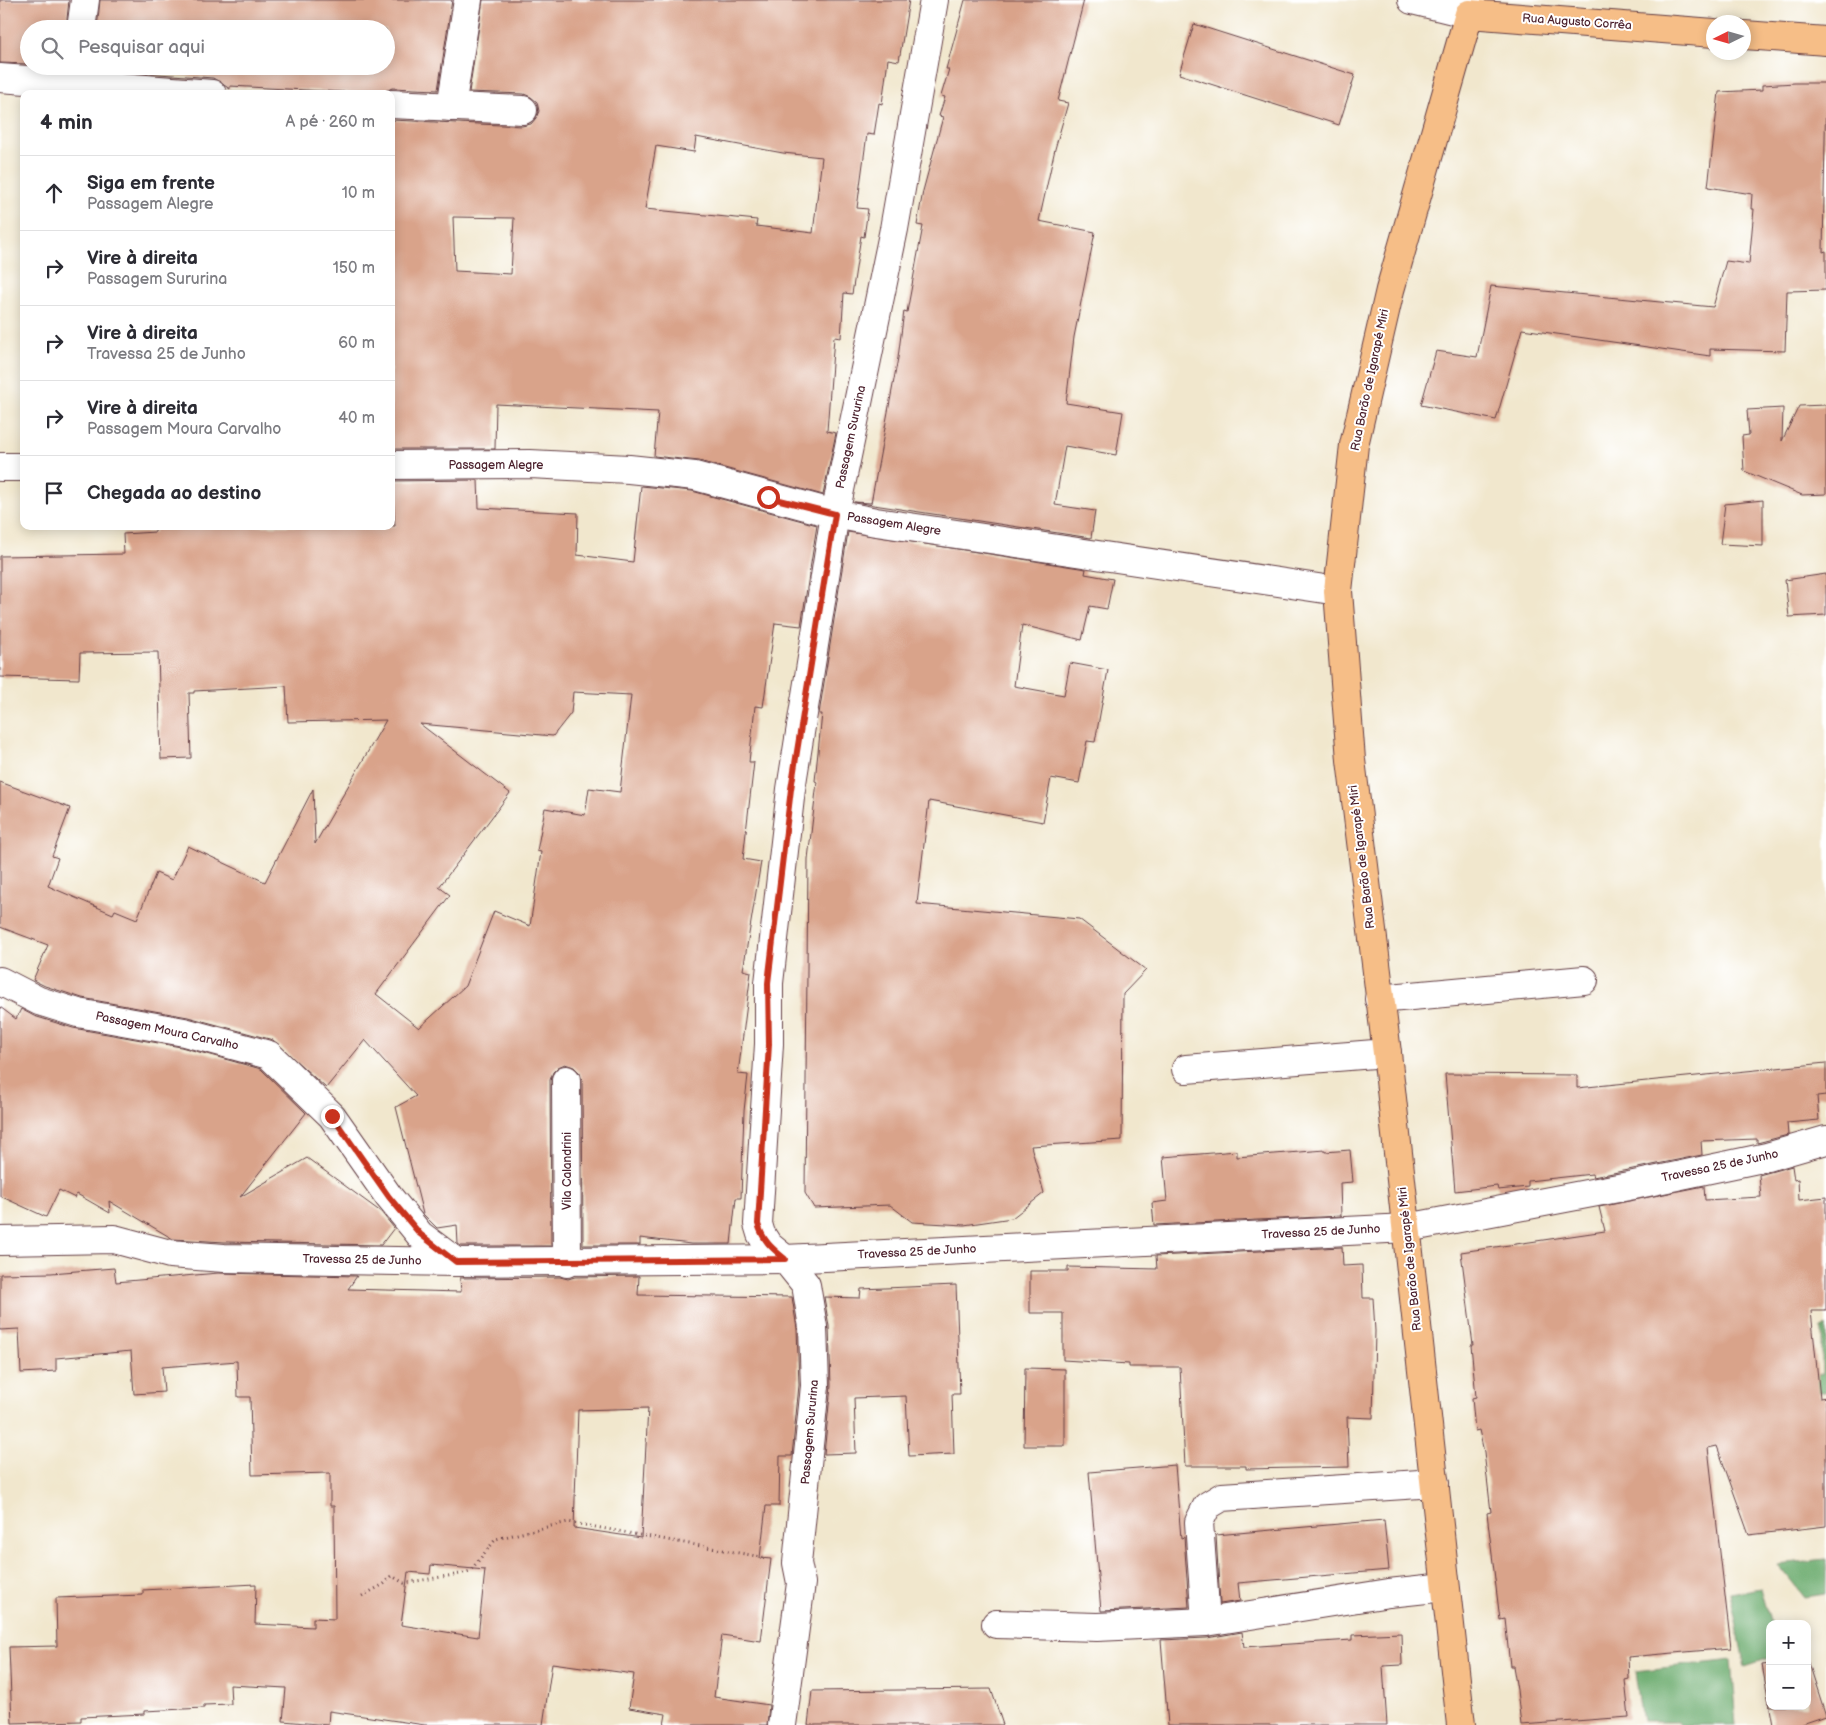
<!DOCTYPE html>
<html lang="pt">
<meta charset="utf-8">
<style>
body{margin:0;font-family:"Balsamiq Sans",sans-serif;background:#f2f2f3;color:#2b2b33}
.controls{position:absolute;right:15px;bottom:15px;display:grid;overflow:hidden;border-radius:10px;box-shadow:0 2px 12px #0003}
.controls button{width:45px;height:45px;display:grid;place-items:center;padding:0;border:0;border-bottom:1px solid #e1e1e2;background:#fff;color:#2b2b33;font:25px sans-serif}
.compass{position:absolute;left:1706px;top:15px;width:45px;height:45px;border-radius:50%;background:#fff;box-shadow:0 2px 12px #0003;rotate:265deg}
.stop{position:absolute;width:15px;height:15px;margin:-11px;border:4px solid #c8321e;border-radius:50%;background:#fff}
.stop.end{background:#c8321e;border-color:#fff;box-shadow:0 1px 5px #0008}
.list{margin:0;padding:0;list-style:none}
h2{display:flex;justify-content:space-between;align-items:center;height:65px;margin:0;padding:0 20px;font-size:21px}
h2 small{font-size:16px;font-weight:400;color:#7c7c81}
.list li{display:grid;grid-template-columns:32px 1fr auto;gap:15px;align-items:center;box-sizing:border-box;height:75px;padding:0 20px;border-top:1px solid #e1e1e2}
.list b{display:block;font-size:19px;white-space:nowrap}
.list p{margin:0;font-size:16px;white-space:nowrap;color:#7c7c81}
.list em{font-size:16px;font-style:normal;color:#7c7c81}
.icon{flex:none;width:28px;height:28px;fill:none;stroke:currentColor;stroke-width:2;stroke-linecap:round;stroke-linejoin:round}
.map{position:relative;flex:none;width:1826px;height:1725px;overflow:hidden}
.search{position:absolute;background:#fff;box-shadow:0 2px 12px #0003;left:20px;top:20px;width:375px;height:55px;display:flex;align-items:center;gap:12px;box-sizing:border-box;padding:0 18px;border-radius:28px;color:#7c7c81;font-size:19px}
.panel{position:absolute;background:#fff;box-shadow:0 2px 12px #0003;left:20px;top:90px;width:375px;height:440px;border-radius:10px}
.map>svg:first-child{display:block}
.forest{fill:#6cac6e;stroke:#5b664c}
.building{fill:#d9a38a;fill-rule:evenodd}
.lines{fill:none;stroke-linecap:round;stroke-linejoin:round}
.minor-casing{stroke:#633d43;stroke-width:30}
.major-casing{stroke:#633d43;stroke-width:30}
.path{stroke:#633d43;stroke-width:3;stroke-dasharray:1 4;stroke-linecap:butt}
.minor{stroke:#fff;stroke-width:28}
.major{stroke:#f6be87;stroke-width:28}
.route{stroke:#c8321e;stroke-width:6}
.labels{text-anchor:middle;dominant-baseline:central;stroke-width:4;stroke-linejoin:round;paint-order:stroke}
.street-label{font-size:12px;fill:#4a1f2b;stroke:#fff}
</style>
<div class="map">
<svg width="1826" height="1725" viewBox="0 0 1826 1725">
<rect width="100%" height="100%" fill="#fff"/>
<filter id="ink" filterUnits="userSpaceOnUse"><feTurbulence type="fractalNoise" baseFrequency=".02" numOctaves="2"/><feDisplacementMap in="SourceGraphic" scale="10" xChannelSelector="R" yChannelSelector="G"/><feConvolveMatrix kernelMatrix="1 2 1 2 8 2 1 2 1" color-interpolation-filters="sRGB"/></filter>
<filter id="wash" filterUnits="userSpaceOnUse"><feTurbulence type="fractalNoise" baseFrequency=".0096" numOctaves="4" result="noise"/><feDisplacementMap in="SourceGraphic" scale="20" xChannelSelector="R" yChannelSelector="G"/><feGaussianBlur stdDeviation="1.12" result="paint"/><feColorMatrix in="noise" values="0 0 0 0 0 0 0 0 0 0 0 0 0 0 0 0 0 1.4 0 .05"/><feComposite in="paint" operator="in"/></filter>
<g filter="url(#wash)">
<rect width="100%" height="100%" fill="#f1e7cd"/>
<g class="forest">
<polygon points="1826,1326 1826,1392 1795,1392 1790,1378 1822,1374 1822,1329"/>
<polygon points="1826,1559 1826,1594 1804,1597 1778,1564"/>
<polygon points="1761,1588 1771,1624 1770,1659 1745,1667 1730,1593"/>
<polygon points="1732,1660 1737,1725 1680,1725 1678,1722 1642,1722 1635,1671"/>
</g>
<g id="blocks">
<g class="building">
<polygon points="0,0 69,0 66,29 29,29 29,64 0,63"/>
<polygon points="100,0 452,0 438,90 392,88 380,94 230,86 230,89 213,78 92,69 92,66 386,66 386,29 97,29"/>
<path d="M483,0H909L899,61L888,59L882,104L879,103L874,135L867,134L857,208L868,209L864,237L861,236L852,294L844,293L841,338L834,337L827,431L836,433L823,495L699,461L654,456L658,412L496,404L495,449H391V120L522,126L531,124L536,118L539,111L537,102L531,97L524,94L469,92ZM696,137L783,153L822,157L813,233L756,226L757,220L645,209L656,146L694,152ZM453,217L514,218L511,274L455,271Z"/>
<polygon points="965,0 1084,0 1058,101 1068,103 1055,149 1039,221 1095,232 1074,337 1066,403 1123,412 1116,455 1065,446 1055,505 1095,511 1091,538 854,502 871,503 898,358 904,311 907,312 923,226 917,225 923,191 943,117 939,116 945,97 941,96 949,69 946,69"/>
<polygon points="1194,24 1355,75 1339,125 1179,74"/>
<polygon points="1795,83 1826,83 1823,252 1826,251 1826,290 1787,291 1785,351 1710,349 1710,356 1522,329 1496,420 1421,405 1436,351 1477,357 1491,286 1713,307 1726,261 1749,264 1754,209 1751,209 1752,194 1708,187 1719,92 1762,90 1762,85"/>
<polygon points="1826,405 1826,494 1802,495 1744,471 1742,436 1749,435 1747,410 1783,408 1782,441 1799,406"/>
<path d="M478,480L479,508L578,513L577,555L633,562L641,486L692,491L817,525L801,626L775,623L763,707L755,706L749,762H754L743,859L761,862L743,970L751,972L738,1074L748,1075L744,1111L741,1198H736L731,1244H691L640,1238V1245H583L582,1080L580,1073L574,1067L565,1064L558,1067L553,1072L550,1080L551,1246H461L458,1244L457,1225L437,1228L423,1214L396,1107L416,1096L365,1040L326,1088L273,1040L188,1017L82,998L45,986L33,980L48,945L0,927V782L70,808L52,856L58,858L48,886L113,914L115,910L137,919L156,873L172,880L188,846L265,882L313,789L315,844L386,720L288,722L286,686L194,691V693H189L191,758L161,759L158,652L80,653L79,679L0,677V556L124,554L123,534L155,532V526H395L392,481ZM573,692L631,695L620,792L589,788L585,815L545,808L537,851L541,852L530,926L494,911L465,986L419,1028L376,994L450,895L439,887L510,793L420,724L553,736L571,713Z"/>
<polygon points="1763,500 1763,546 1720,544 1725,504"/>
<polygon points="848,532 1086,569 1085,574 1113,579 1107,609 1090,606 1082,640 1022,625 1014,686 1064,695 1070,663 1108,670 1095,742 1087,741 1079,783 1051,778 1043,822 929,801 917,904 1079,919 1146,970 1123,994 1122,1140 1031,1146 1044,1193 1012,1218 964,1225 912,1222 890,1205 814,1208 805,1193 808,859 817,782 815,781 822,714 819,714"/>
<polygon points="1826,574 1826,615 1789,617 1785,580"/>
<polygon points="0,1007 16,1019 21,1009 34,1016 73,1028 181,1047 261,1069 306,1113 240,1197 307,1158 381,1212 394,1228 381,1245 225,1242 173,1239 109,1201 110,1213 77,1194 75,1198 59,1190 46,1217 0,1196"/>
<polygon points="1826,1063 1826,1095 1817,1096 1819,1120 1787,1123 1788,1135 1757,1143 1757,1139 1701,1141 1702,1155 1593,1177 1592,1174 1528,1181 1528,1187 1498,1190 1497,1186 1455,1191 1445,1074 1577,1075 1577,1088"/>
<polygon points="1325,1150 1325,1152 1350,1150 1353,1182 1340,1183 1341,1216 1154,1225 1152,1203 1167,1201 1163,1157 1237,1151 1237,1157"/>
<polygon points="1792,1166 1794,1180 1798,1179 1799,1200 1826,1197 1826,1311 1811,1311 1820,1398 1826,1397 1826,1526 1749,1535 1717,1446 1708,1448 1731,1648 1628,1657 1629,1679 1625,1680 1629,1717 1521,1725 1517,1690 1513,1666 1510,1666 1505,1619 1500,1620 1490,1538 1487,1513 1491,1512 1484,1452 1479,1430 1475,1431 1472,1398 1476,1397 1471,1345 1473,1345 1461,1252 1605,1231 1599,1207 1704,1186 1705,1200 1761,1197 1759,1175"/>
<polygon points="1342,1247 1343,1266 1362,1265 1363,1298 1373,1298 1375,1331 1373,1418 1347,1417 1349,1467 1246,1469 1246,1466 1185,1466 1180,1367 1129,1367 1129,1364 1063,1360 1063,1313 1030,1313 1030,1271 1068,1271 1068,1267 1157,1269 1156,1256"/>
<path d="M114,1268L116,1282L218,1273L357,1276L348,1289L461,1292L460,1278L560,1277L568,1279L575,1277L639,1276L638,1295L792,1297L797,1329L799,1385L792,1456H780L779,1506H766L760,1558L771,1559L761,1641L722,1635L714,1697L769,1705L767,1725H664L666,1714L629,1708L634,1674L552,1663L543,1725H425L329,1711L328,1725L283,1721L286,1688L230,1685L231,1704L204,1705V1708L144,1711V1714L81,1717V1721L12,1723L9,1647L57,1646L56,1598L143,1595V1590L256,1584L255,1624L313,1627V1618L335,1619L334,1506H330V1473L252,1475L250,1397H238L237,1361L162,1367L164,1392L134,1394L131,1351L56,1358V1371L21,1373L19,1329L0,1330V1274L51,1273ZM648,1408L641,1538L574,1528L578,1410ZM431,1565L485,1570L478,1637L401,1625L408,1572L430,1574Z"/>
<polygon points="956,1285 960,1394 952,1394 954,1454 909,1456 906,1396 854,1398 856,1453 824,1454 831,1386 829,1326 824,1297 860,1298 861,1289"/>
<polygon points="1025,1368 1065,1369 1065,1446 1024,1446"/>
<polygon points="1175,1465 1181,1538 1184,1537 1189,1607 1101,1611 1089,1472"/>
<polygon points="1384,1520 1389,1570 1238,1583 1240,1601 1220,1604 1216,1535"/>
<polygon points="1242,1632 1244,1647 1352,1640 1352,1635 1401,1633 1402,1665 1383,1666 1387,1725 1168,1725 1161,1640 1207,1638"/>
<polygon points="1807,1657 1826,1716 1799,1725 1773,1725 1762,1665 1770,1664 1770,1706 1807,1706"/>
<polygon points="991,1689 1003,1725 808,1725 812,1691"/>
</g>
</g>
</g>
<g filter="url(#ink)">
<use href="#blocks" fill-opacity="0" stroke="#633d43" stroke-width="1"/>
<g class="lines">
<g class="minor-casing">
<g id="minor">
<polyline points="1412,0 1469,14 1471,0"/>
<polyline points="81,29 85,0"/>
<polyline points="0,78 212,94"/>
<polyline points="391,104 523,110"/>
<polyline points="451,107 468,0"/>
<polyline points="391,465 530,464 629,469 695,476 835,514 876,522 1338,591"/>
<polyline points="0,467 24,467"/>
<polyline points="0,981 39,1001 78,1013 184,1032 269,1055 332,1116 389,1197 420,1235 456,1262"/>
<polyline points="1379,999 1584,980"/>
<polyline points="1186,1069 1387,1053"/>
<polyline points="566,1080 567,1263"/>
<polyline points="0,1241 114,1239 170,1254 224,1258 456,1262 785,1259 1407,1228 1634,1185 1767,1157 1826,1140"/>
<polyline points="1206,1622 1199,1522 1207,1506 1222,1497 1435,1483"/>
<polyline points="996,1624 1097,1627 1206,1622 1389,1593 1445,1587"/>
<polyline points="782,1725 801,1583 797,1563 815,1386 813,1327 806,1285 785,1259 768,1245 761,1234 758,1224 769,1044 769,983 791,789 835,514 894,229 934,0"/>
</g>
</g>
<g class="major-casing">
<g id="major">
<polyline points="1744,35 1826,41"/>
<polyline points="1461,1725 1387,1053 1351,760 1338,591 1354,445 1390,290 1469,14 1714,33"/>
</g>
</g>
<polyline class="path" points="362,1596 384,1584 392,1576 404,1583 460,1574 470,1571 496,1539 568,1522 767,1558"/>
<use href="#minor" class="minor"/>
<use href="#major" class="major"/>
</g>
</g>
<g class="lines" filter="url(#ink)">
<path class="route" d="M332,1116L389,1197L420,1234L456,1262L785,1259C772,1248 763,1241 758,1224L769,1044L768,983L791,789L835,514L768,497"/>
</g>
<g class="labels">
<g class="street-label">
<text transform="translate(1577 22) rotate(4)">Rua Augusto Corrêa</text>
<text transform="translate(1370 380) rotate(-78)">Rua Barão de Igarapé Miri</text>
<text transform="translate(851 437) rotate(-78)">Passagem Sururina</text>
<text x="496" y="465">Passagem Alegre</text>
<text transform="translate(894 524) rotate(9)">Passagem Alegre</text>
<text transform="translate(1362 857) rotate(-97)">Rua Barão de Igarapé Miri</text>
<text transform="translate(167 1031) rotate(12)">Passagem Moura Carvalho</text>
<text transform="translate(1720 1166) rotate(-12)">Travessa 25 de Junho</text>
<text transform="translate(567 1171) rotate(-90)">Vila Calandrini</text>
<text transform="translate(1321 1232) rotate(-3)">Travessa 25 de Junho</text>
<text transform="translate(917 1252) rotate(-3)">Travessa 25 de Junho</text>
<text transform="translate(1410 1259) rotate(-96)">Rua Barão de Igarapé Miri</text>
<text transform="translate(362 1260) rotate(1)">Travessa 25 de Junho</text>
<text transform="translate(810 1432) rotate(-85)">Passagem Sururina</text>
</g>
</g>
</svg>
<div class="controls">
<button>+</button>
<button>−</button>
</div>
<svg class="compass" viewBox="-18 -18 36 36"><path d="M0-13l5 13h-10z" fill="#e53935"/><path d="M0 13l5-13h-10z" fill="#7c7c81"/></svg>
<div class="stop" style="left:768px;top:497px"></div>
<div class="stop end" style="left:332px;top:1116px"></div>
<div class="search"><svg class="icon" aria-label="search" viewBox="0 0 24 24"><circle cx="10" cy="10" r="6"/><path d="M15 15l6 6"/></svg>Pesquisar aqui</div>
<section class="panel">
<h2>4 min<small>A pé · 260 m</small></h2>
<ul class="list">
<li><svg class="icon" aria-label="ahead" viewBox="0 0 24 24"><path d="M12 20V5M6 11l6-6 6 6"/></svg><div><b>Siga em frente</b><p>Passagem Alegre</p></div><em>10 m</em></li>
<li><svg class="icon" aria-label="right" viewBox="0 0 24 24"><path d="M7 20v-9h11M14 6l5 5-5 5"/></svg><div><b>Vire à direita</b><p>Passagem Sururina</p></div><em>150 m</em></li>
<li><svg class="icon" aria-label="right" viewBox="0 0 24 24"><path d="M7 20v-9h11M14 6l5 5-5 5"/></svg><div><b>Vire à direita</b><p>Travessa 25 de Junho</p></div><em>60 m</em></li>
<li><svg class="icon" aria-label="right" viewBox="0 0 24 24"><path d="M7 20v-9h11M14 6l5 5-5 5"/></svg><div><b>Vire à direita</b><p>Passagem Moura Carvalho</p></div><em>40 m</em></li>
<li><svg class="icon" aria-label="arrive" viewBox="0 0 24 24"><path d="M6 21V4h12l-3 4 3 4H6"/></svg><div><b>Chegada ao destino</b></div></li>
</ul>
</section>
</div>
